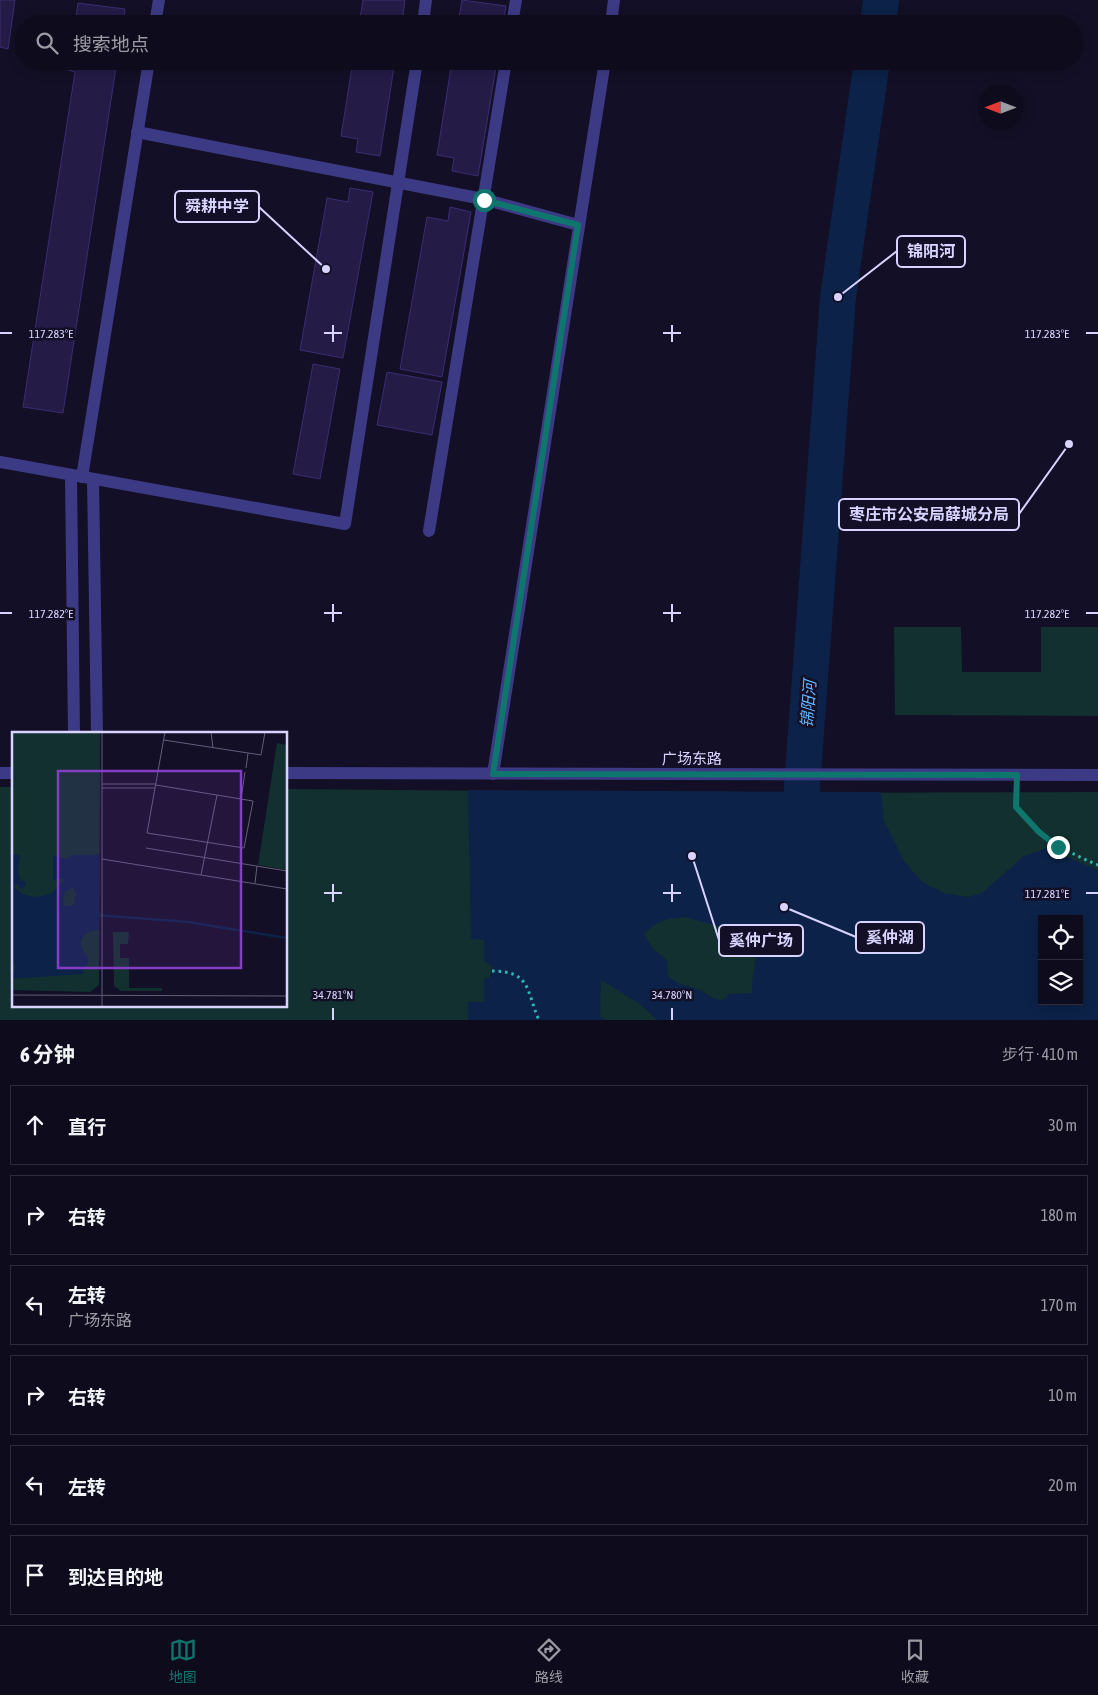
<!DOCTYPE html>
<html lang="zh">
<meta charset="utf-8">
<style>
body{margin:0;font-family:"Asap Condensed","Noto Sans SC",sans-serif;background:#171425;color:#f1f3f6}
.controls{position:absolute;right:15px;bottom:15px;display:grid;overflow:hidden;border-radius:0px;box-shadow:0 2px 12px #0003}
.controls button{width:45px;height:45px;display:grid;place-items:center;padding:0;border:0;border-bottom:1px solid #2e2b3b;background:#0e0b1c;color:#f1f3f6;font:25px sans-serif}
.compass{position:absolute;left:978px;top:85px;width:45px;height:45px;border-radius:50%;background:#0e0b1c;box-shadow:0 2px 12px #0003;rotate:270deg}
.stop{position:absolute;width:15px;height:15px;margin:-11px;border:4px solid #0f766e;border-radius:50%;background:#fff}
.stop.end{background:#0f766e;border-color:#fff;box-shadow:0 1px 5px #0008}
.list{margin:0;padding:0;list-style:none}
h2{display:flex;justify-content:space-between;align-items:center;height:65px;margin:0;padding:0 20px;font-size:21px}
h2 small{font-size:16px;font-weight:400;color:#9b9ba3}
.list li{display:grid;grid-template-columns:32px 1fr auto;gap:15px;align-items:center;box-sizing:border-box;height:80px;margin:0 10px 10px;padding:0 10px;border:1px solid #2e2b3b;border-radius:0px}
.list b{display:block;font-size:19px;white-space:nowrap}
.list p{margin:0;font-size:16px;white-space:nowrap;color:#9b9ba3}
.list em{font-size:16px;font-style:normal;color:#9b9ba3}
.icon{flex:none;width:28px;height:28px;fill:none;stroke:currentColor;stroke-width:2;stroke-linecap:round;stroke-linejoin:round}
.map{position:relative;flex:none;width:1098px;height:1020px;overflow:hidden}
.search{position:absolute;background:#0e0b1c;box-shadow:0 2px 12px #0003;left:15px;right:15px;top:15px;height:55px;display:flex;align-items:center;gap:12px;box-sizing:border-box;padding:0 18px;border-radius:28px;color:#9b9ba3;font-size:19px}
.sheet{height:605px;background:#0e0b1c}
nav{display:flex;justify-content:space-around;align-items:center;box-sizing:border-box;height:70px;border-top:1px solid #2e2b3b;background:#0e0b1c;font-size:14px;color:#9b9ba3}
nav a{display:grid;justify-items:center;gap:2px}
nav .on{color:#0f766e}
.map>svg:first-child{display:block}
.green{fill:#12302f;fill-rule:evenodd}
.water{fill:#0c2248;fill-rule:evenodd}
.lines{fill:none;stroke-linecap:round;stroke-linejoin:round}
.river{stroke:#0c2248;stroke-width:36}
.building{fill:#241b47;stroke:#3b2d73}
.path{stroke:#2fb8b0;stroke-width:3;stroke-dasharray:2.5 4;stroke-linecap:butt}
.minor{stroke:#3d3a85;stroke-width:12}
.route{stroke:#0f766e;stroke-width:6}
.ticks{fill:none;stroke:#d9d4ff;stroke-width:2}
.labels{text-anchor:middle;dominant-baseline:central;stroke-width:5;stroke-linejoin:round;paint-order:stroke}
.street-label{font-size:15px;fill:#d9d4ff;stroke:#130f26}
.water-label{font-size:16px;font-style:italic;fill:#62b6ff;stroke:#130f26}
.inset-river{fill:none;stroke:#0c2248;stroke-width:2.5}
.inset-road{fill:none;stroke:#625e7d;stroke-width:1}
.view{fill:#843dc5;fill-opacity:0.15;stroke:#843dc5;stroke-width:2.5}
.inset-edge{fill:none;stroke:#d9d4ff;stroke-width:2.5}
.ticks-label{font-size:12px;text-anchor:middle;fill:#d9d4ff;stroke:#130f26;stroke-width:5;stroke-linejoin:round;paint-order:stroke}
.leader{fill:none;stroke:#d9d4ff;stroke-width:2}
.callout-dot{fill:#d9d4ff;stroke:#130f26;stroke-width:2}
.callout{fill:#130f26;stroke:#d9d4ff;stroke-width:2}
.callout-label{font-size:16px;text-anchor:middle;font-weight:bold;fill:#d9d4ff}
</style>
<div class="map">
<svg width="1098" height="1020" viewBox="0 0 1098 1020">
<rect width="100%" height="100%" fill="#130f26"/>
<g class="green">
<polygon points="894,627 961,627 962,672 1041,672 1041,627 1098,627 1098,716 895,715"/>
<path d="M0,787H14V1006H286V789L719,793L1098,792V1020H0ZM1042,919H1079V1001H1042Z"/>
</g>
<path class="water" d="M468,790L881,792L884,821L904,861L922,882L944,893L969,897L982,893L1024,856L1050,847L1065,856L1098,870V1020H657L640,1004L601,980L600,1017L606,1020H468V1002H484V979L490,977L492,966L484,961V940L471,939ZM685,917L720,927L744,930C765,956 751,964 752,993L729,994L722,1000C706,998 709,993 697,989C683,984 681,986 668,976L667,960L653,949L644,935C656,920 667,919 685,917ZM1042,919H1079V1001H1042Z"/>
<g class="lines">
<g class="river">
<polyline points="878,24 881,0"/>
<polyline points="798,841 838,297 872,61"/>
</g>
</g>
<g class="building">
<polygon points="0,0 15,0 8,49 0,47"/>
<polygon points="363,0 405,0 402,24 359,24"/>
<polygon points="462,0 506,6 503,24 458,24"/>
<polygon points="78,3 125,9 123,24 75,24"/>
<polygon points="69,61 117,61 63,413 23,407 75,72 68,70"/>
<polygon points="353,61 395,61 380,156 356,152 358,139 341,136"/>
<polygon points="452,61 497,61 478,176 452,171 454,158 437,155"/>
<polygon points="350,188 373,192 343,358 300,350 327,198 348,202"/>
<polygon points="450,207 471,212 442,377 400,369 427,217 448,221"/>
<polygon points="313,364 340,369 320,479 293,474"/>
<polygon points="387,372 442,382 432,435 377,425"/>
</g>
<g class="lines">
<g class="path">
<path d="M1017,789V807C1041,837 1062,850 1098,865"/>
<path d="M492,971C532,971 526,992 539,1020"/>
</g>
<g class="minor">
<polyline points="155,24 159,0"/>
<polyline points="423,24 426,0"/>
<polyline points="512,24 516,0"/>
<polyline points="611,24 614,0"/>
<polyline points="137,132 483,199 578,225"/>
<polyline points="0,462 345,524 417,61"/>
<polyline points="71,475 74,734"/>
<polyline points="82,477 149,61"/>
<polyline points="93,479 97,734"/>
<polyline points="429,531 506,61"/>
<polyline points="0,773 14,773"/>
<polyline points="286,773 1098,775"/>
<polyline points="493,774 605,61"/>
</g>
</g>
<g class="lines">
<polyline class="route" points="484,200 578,225 493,774 1017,775 1016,807 1039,832 1058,847"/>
</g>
<path class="ticks" d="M333,325V342M672,325V342M0,333H12M324,333H342M663,333H681M1086,333H1098M333,604V622M672,604V622M0,613H12M324,613H342M663,613H681M1086,613H1098M333,884V902M672,884V902M324,893H342M663,893H681M1086,893H1098M333,1008V1020M672,1008V1020"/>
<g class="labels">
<g class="street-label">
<text x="692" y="758">广场东路</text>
</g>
<g class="water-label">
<text transform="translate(808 704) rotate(-86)">锦阳河</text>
</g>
</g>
<g transform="translate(12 732)">
<rect width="275" height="275" fill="#130f26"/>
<path d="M0,0H88L87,253L78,260L0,258ZM265,11L275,13V138L246,133ZM101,200H117L116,212H108V226H117V256H150V259H109L102,254Z" fill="#12302f"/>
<path d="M0,123H8L6,139L8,149H13L14,154L9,157L5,152L2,155L12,163L26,165L40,161L53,147L41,148V123L55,127L60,123H87V197L74,201L69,208V215L77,228L70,242L0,247L3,235L0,228ZM61,155L64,162L62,173L51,174L52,161Z" fill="#0c2248" fill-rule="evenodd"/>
<path class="inset-river" d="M84,183L176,190L275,206"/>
<path class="inset-road" d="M199,0L201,16M152,8L249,23L253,0M234,36L236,21M90,52H144M144,53L241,69L232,116L135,101L143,56L153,0M90,56H143M229,67L233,40M134,116L275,139M90,127L275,157M189,143L205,63M243,151L245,134M0,263L275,264M90,275V0"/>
<path class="view" d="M46,39H229V236H46Z"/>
<rect width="275" height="275" class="inset-edge"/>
</g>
<g class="ticks-label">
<text x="1047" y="338">117.283°E</text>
<text x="51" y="338">117.283°E</text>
<text x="1047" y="618">117.282°E</text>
<text x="51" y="618">117.282°E</text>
<text x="1047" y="898">117.281°E</text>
<text x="333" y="999">34.781°N</text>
<text x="672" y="999">34.780°N</text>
</g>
<path class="leader" d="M326 269L259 207M838 297L897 251M1069 444L1019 514M784 907L856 937M692 856L719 940"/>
<g class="callout-dot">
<circle cx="326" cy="269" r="5"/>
<circle cx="838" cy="297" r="5"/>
<circle cx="1069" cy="444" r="5"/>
<circle cx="784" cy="907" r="5"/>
<circle cx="692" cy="856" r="5"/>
</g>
<g class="callout">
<rect x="175" y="191" width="84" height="31" rx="5"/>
<rect x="897" y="236" width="68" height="31" rx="5"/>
<rect x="839" y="499" width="180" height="31" rx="5"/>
<rect x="856" y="922" width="68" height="31" rx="5"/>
<rect x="719" y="925" width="84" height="31" rx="5"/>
</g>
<g class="callout-label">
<text x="217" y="212">舜耕中学</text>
<text x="931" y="257">锦阳河</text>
<text x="929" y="520">枣庄市公安局薛城分局</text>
<text x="890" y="943">奚仲湖</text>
<text x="761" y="946">奚仲广场</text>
</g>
</svg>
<div class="controls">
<button><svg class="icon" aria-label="locate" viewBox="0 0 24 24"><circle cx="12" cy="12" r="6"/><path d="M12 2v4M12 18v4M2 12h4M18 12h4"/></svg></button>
<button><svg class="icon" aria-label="layers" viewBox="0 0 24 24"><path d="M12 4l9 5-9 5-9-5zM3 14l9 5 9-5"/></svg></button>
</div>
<svg class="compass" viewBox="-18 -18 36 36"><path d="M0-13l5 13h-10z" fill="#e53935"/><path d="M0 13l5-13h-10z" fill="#9b9ba3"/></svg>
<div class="stop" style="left:484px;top:200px"></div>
<div class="stop end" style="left:1058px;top:847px"></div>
<div class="search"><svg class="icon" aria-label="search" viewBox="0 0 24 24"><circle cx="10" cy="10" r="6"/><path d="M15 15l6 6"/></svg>搜索地点</div>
</div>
<section class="sheet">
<h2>6 分钟<small>步行 · 410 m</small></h2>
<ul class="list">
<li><svg class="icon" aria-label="ahead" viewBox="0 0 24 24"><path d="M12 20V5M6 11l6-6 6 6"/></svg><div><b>直行</b></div><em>30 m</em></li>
<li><svg class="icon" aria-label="right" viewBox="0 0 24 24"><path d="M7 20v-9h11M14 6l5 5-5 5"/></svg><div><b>右转</b></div><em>180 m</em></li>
<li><svg class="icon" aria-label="left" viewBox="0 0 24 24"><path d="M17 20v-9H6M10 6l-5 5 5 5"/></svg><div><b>左转</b><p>广场东路</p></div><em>170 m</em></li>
<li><svg class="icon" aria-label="right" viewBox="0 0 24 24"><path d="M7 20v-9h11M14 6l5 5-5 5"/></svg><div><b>右转</b></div><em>10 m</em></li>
<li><svg class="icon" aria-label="left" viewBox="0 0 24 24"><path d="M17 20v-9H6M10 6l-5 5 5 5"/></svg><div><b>左转</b></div><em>20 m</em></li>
<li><svg class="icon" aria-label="arrive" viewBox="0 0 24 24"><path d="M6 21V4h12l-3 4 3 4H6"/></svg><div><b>到达目的地</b></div></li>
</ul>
</section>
<nav>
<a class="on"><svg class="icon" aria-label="map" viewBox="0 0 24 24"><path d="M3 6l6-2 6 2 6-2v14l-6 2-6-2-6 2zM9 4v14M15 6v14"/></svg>地图</a>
<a><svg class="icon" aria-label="directions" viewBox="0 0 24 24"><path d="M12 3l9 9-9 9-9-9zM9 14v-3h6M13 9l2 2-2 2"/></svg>路线</a>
<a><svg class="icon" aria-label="saved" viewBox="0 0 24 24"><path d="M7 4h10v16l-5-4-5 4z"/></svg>收藏</a>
</nav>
